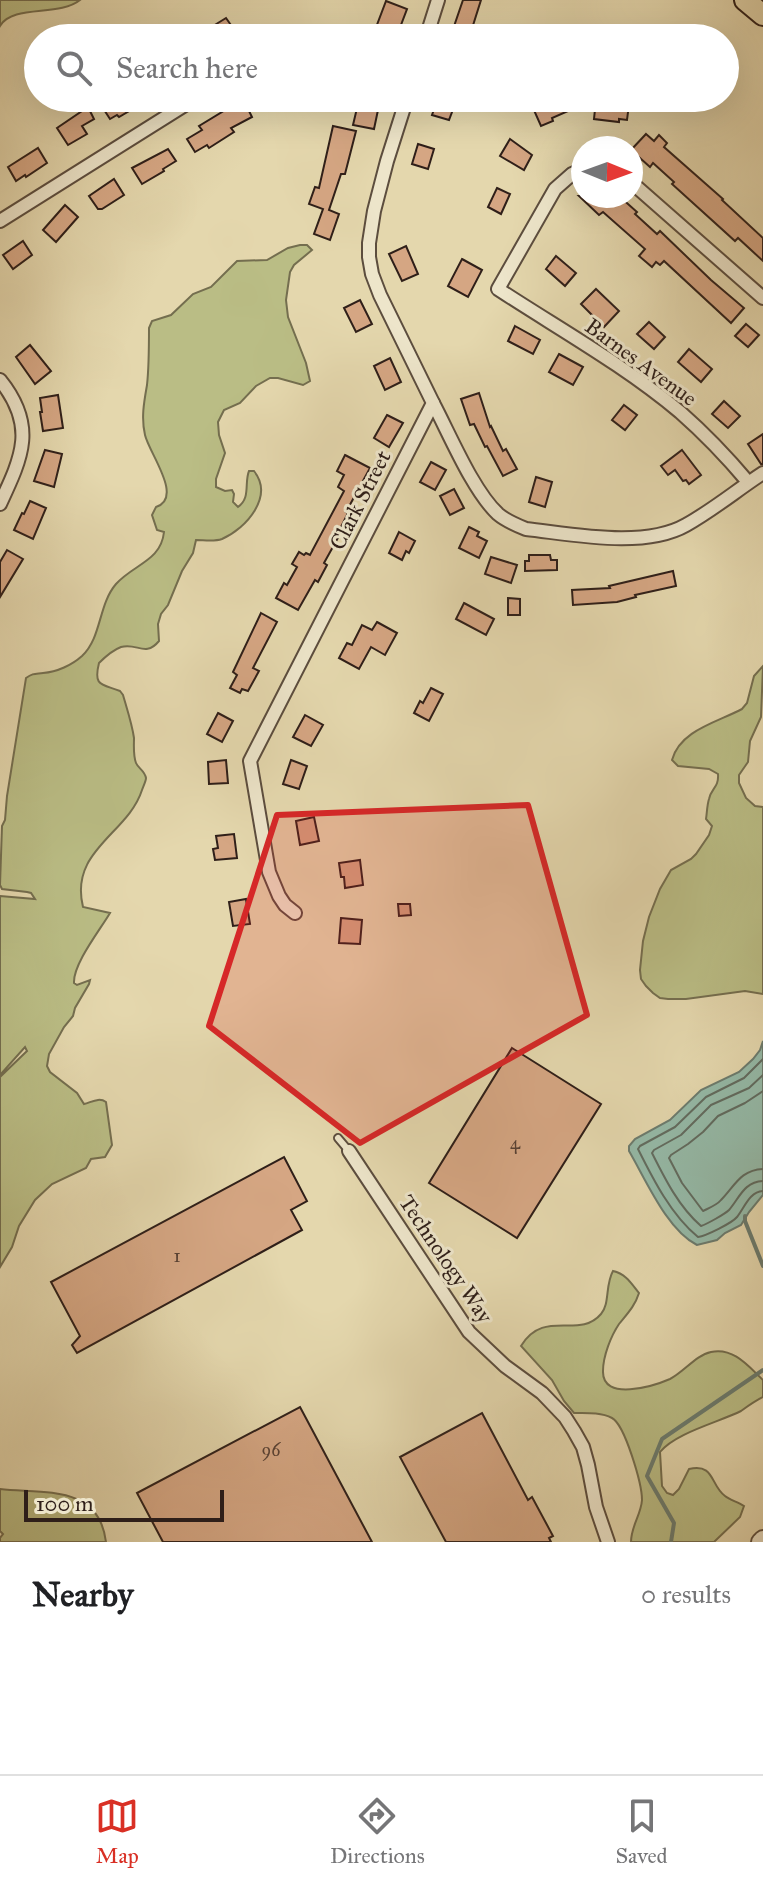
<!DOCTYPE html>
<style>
body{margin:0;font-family:"IM FELL Great Primer",serif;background:#f2f2f2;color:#202124}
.compass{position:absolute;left:571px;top:136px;width:72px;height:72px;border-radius:50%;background:#fff;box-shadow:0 8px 32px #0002;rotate:91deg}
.scale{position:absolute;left:24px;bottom:20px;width:200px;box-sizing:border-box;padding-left:8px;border:4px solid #2f1f19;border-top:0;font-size:22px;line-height:28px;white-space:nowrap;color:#2f1f19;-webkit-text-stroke:6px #ede5ca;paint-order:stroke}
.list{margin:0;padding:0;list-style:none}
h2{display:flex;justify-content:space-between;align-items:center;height:104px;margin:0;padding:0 32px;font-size:34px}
h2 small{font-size:26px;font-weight:400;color:#757577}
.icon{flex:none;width:44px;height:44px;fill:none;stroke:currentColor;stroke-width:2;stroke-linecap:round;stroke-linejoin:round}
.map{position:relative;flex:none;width:763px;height:1542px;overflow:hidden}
.search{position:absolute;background:#fff;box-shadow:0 8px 32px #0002;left:24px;right:24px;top:24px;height:88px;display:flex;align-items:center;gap:20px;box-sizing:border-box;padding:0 28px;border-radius:44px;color:#757577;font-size:30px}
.sheet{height:232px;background:#fff}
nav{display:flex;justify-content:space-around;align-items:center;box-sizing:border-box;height:112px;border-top:2px solid #e0e0e0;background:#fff;font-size:22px;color:#757577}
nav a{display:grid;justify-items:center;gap:4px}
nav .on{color:#d93025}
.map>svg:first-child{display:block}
.green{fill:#babd85;stroke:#746e4f;stroke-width:2}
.water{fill:#95baa8;stroke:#6c7c6f;stroke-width:2}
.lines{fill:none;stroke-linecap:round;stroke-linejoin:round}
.shore{stroke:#626c60;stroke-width:2}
.stream{stroke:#6c7c6f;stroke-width:4}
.building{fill:#d5a683;stroke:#2f1f19;stroke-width:2}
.service-casing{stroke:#5c4d3e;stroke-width:10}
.minor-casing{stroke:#5c4d3e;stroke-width:16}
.tertiary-casing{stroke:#5c4d3e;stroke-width:20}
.primary-casing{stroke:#2f1f19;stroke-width:24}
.service{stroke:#ede5ca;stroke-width:6}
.minor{stroke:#ede5ca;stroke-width:12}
.tertiary{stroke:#ede5ca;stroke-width:16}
.primary{stroke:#e4d7ad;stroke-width:20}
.marked{fill:#d62828;fill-opacity:0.2;stroke:#d62828;stroke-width:6;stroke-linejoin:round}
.labels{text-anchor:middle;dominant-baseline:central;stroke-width:6;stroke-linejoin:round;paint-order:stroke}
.number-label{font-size:18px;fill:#584134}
.street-label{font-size:22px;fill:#2f1f19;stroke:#ede5ca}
</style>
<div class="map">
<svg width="763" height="1542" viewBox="0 0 763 1542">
<rect width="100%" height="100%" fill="#e4d7ad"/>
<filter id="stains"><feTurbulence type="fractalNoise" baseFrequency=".0025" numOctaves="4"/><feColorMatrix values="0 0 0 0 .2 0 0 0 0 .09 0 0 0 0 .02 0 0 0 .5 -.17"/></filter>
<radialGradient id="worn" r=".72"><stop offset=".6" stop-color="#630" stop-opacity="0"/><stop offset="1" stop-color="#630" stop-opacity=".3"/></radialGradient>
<g class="green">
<path d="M0,0H80C59,17 13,4 0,26Z"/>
<path d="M300,245H307L312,250L294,265L290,272L286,300L288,317L306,363L310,381L303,385L278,378H270L256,386L240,403L224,410L218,422L219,435L225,453L216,479V487L225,491L232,490L234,494L233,502L238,507C251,498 244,483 249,471H254C274,496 247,528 222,539C214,542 204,540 196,540L193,553L182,571L168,605L161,614L158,624L159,641C145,658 137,642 121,647C113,650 105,657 99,663C93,687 102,684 120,691L123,695C127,709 132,724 134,738C134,746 133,755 136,763C138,768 145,771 146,778C146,781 143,787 142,790C128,834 69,850 83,907L110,913C100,930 73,964 74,983L77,985L90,980L89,984L75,1008L73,1016L64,1027L49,1054L47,1066L50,1072L77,1093L84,1104C92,1102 99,1097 106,1102L112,1145L105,1157L91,1159L86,1168L52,1184L35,1200L19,1226L12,1247L0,1267V1077L27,1051L25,1047L0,1075V896L35,899L31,893L27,892L2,889L0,885L2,826L5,820L7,796L26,678C33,673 35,674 43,673C57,672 72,665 82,656C102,637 98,605 116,584C134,564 161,561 164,532L157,530L152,515L156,507C184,498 149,453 145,435C141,418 144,402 147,385C149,367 149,346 149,328L152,321L171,315L193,294L211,287L237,261L267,260L288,248Z"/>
<path d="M763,666L761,717L750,741L748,762L739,775V783L746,798L755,806L763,807V994L745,991L686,999H668L660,998L653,993L646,986L641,979L640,970L643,941L649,917L660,889L671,870L691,859L696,854L709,835L712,826L706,819C707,813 707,805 709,799C711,788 719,788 718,774L709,769L678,766L672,760C680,730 718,722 742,709L747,703L754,676Z"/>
<path d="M613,1271C626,1274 631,1283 639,1293C635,1306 627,1314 619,1324C611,1336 603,1356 603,1371C602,1402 654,1386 670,1379C684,1372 696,1355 711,1352C734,1347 749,1367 763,1380V1397C755,1401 748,1406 741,1411C719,1422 675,1433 660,1452L662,1486L667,1493L673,1495L679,1489L689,1469C715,1463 710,1485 725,1496C730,1500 738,1502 744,1506L740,1517L714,1542H631C631,1526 641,1515 642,1500C642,1484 625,1425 612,1418C601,1412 586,1413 574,1413L564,1401L552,1380L521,1346C544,1308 579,1340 601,1314C610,1304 605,1285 613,1271Z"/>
<path d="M0,1489C43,1494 99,1484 106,1542H0V1538L3,1534L0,1531Z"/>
</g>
<path class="water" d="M763,1041V1195L749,1212L741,1225L725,1233L717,1240L697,1245C667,1230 646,1180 629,1151V1146L635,1139L670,1120L701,1090L739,1072L753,1059L760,1050Z"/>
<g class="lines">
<g class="shore">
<path d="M763,1059L744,1078L706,1097L675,1127L640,1146L638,1149C653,1179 671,1215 698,1237C706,1236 732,1223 737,1217C745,1207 749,1192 763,1191"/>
<path d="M763,1075L749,1088L711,1105L681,1135L654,1150L652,1153C665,1179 679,1207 701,1226C707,1224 725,1214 729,1210C740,1197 744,1182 763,1181"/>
<path d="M763,1091L745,1103L718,1116L703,1132L688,1144L671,1155L669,1158L682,1183L703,1211C709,1208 717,1205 721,1200C735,1186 740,1170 763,1169"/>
</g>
<g class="stream">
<polyline points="745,1216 745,1221 763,1266"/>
<polyline points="671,1542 674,1523 647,1476 662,1439 763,1370"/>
</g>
</g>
<g class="building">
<polygon points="463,0 481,0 469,38 450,38"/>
<polygon points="386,1 407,9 396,38 372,38"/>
<polygon points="226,18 240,38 209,38 205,31"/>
<polygon points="112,98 130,98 136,107 119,117 117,115 110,119 101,105"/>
<polygon points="240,98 273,98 249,111 252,117 231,128 234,132 209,148 207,145 195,152 187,139 202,130 199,126 235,104 234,101"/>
<polygon points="438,98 455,104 449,120 432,115"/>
<polygon points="555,98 571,98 575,108 552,118 553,121 541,126 533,108"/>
<polygon points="596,100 629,104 627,120 619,119 619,122 594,119"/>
<polygon points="88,107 94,119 82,126 87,134 68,145 57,128"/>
<polygon points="365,107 378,110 374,129 353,125 357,108 364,109"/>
<polygon points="333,126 356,131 345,174 341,174 329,210 339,214 330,240 314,234 323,209 309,204 315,187 319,188"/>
<polygon points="646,134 654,141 659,135 667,143 664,147 723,199 722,200 763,238 763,261 738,238 735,241 672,184 674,182 653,163 650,167 631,150"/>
<polygon points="510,139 532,155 524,170 500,156"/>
<polygon points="418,144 434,149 428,169 412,164"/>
<polygon points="38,148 47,163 26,177 25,175 16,181 8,167"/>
<polygon points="168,149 176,161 163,169 164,171 142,184 132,168"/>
<polygon points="114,179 124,195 102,209 98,209 89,196"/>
<polygon points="497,188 510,194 501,214 488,207"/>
<polygon points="579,196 619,196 637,212 635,214 657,234 660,231 711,280 744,308 731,323 664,261 660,265 656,262 652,267 639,256 645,249 603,212 599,215"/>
<polygon points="65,205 78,217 56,242 43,230"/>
<polygon points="23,241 32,255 13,269 3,255"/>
<polygon points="406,246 418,274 402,281 389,254"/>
<polygon points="556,256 576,273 565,286 546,269"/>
<polygon points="462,259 482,270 468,297 448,286"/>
<polygon points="596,289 619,311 604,327 581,304"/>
<polygon points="360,300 372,324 356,332 344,308"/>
<polygon points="649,322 665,337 654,349 637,334"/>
<polygon points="746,324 759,335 748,347 735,336"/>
<polygon points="515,326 540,340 533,354 508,341"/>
<polygon points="30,345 51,371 35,384 16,357"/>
<polygon points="689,349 712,369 701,382 678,362"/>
<polygon points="559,354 583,367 573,385 549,372"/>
<polygon points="390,358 401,382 385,390 374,366"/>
<polygon points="479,393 490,427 491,426 503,451 506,449 517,469 503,476 487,446 485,447 474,424 470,425 461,399"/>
<polygon points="58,395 63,428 43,431 40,412 42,412 40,398"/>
<polygon points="724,401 740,416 728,428 712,414"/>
<polygon points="624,405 637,415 625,430 612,420"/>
<polygon points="387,415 403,423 389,447 374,438"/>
<polygon points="763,434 763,464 761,464 748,444"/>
<polygon points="45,450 62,454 54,487 34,481"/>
<polygon points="682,450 701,475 689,484 686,480 683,481 675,470 668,475 661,466"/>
<polygon points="345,455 370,468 346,512 348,513 337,535 339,536 324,563 327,565 318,582 315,580 298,610 276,598 284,583 287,585 297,567 292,564 299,552 304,555 306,553 310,555 344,491 338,487 344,475 337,471"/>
<polygon points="431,462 446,470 435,490 420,482"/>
<polygon points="536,477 552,482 545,507 529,502"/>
<polygon points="454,489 464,508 450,515 440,496"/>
<polygon points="30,501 46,508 33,539 14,530 22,513 24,514"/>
<polygon points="469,527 479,532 477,536 487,541 479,558 459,548"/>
<polygon points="399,532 415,541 409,553 406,551 402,560 389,553"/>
<polygon points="7,550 23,559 0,597 0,562"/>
<polygon points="529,555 550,555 551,560 557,560 557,570 525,571 525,561 529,561"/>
<polygon points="491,557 517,565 511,583 485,574"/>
<polygon points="673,571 676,586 635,595 636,597 617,602 573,605 572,590 610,588 609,586"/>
<polygon points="508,598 520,599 520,615 508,615"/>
<polygon points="464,603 494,619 486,635 456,619"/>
<polygon points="261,613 277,622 253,668 259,671 248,691 242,689 240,693 230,688 237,675 233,672"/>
<polygon points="377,622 397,633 385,655 371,647 359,669 339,658 347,643 352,645 362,625 372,630"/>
<polygon points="431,688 443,694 429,721 414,713 420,701 423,703"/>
<polygon points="218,713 233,721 222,742 207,734"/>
<polygon points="305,715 323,725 311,746 293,737"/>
<polygon points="226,760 228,783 209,784 208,762"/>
<polygon points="291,760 307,766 299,789 283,784"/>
<polygon points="314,817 319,841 300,845 296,821"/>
<polygon points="234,834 237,858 215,860 213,849 218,848 216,836"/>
<polygon points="360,860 363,885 345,888 344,877 341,877 339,863"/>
<polygon points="246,899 250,924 233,926 229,902"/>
<polygon points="398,904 410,904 411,915 399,916"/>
<polygon points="341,918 362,920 360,944 339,943"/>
<polygon points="512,1048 601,1104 517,1238 429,1183"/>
<polygon points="284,1157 307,1201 291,1210 302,1230 77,1353 72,1345 80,1336 51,1282"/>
<polygon points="300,1407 372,1542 163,1542 137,1493"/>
<polygon points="482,1413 528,1500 532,1497 553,1536 549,1538 551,1542 446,1542 400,1457"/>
</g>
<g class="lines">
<g class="service-casing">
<polyline id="service" points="338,1138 349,1151"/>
</g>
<g class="minor-casing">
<g id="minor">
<polyline points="426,38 438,0"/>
<path d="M583,169L572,174L555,189L498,289C559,329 624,365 680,412C705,434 727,457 748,482"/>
<polyline points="631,182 763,298"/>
<polyline points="0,221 196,98"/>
<path d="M0,380C37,426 22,457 0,504"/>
<path d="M433,403C450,435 473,491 498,514C506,521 516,525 526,529C572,534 644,549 686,525C713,510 737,490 763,473"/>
<polyline points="295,913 285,905 279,896 269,872 250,761 433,403 380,295 372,274 369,257 369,243 374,211 387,161 407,98"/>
<polyline points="349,1151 469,1332 505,1366 542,1393 565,1417 574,1431 583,1447 588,1465 596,1507 608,1542"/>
</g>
</g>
<g class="tertiary-casing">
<polyline id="tertiary" points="760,1542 763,1539"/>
</g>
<g class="primary-casing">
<polyline id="primary" points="745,0 763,15"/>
</g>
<use href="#service" class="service"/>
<use href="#minor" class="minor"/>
<use href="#tertiary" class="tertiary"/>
<use href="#primary" class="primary"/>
</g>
<path class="marked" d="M528,805L587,1015L360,1143L209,1026L277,815Z"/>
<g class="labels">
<g class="number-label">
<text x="515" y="1143">4</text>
<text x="177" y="1256">1</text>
<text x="271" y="1450">96</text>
</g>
<g class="street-label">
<text transform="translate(641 362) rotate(36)">Barnes Avenue</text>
<text transform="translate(360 500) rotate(-63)">Clark Street</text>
<text transform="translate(446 1259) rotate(56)">Technology Way</text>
</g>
</g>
<rect width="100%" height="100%" filter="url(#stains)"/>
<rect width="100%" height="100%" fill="url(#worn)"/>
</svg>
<svg class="compass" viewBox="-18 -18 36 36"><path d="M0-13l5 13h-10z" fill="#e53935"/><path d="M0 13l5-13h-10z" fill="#757577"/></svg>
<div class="scale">100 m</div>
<div class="search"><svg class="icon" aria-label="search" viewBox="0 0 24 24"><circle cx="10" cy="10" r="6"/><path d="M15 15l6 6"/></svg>Search here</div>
</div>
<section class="sheet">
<h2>Nearby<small>0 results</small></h2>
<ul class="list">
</ul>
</section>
<nav>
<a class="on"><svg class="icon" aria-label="map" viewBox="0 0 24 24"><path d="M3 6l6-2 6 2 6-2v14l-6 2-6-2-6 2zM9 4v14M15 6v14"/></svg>Map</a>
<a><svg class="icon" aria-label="directions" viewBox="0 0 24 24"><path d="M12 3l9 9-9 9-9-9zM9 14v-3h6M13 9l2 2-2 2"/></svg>Directions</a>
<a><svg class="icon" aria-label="saved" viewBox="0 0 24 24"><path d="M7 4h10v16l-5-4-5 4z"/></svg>Saved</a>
</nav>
